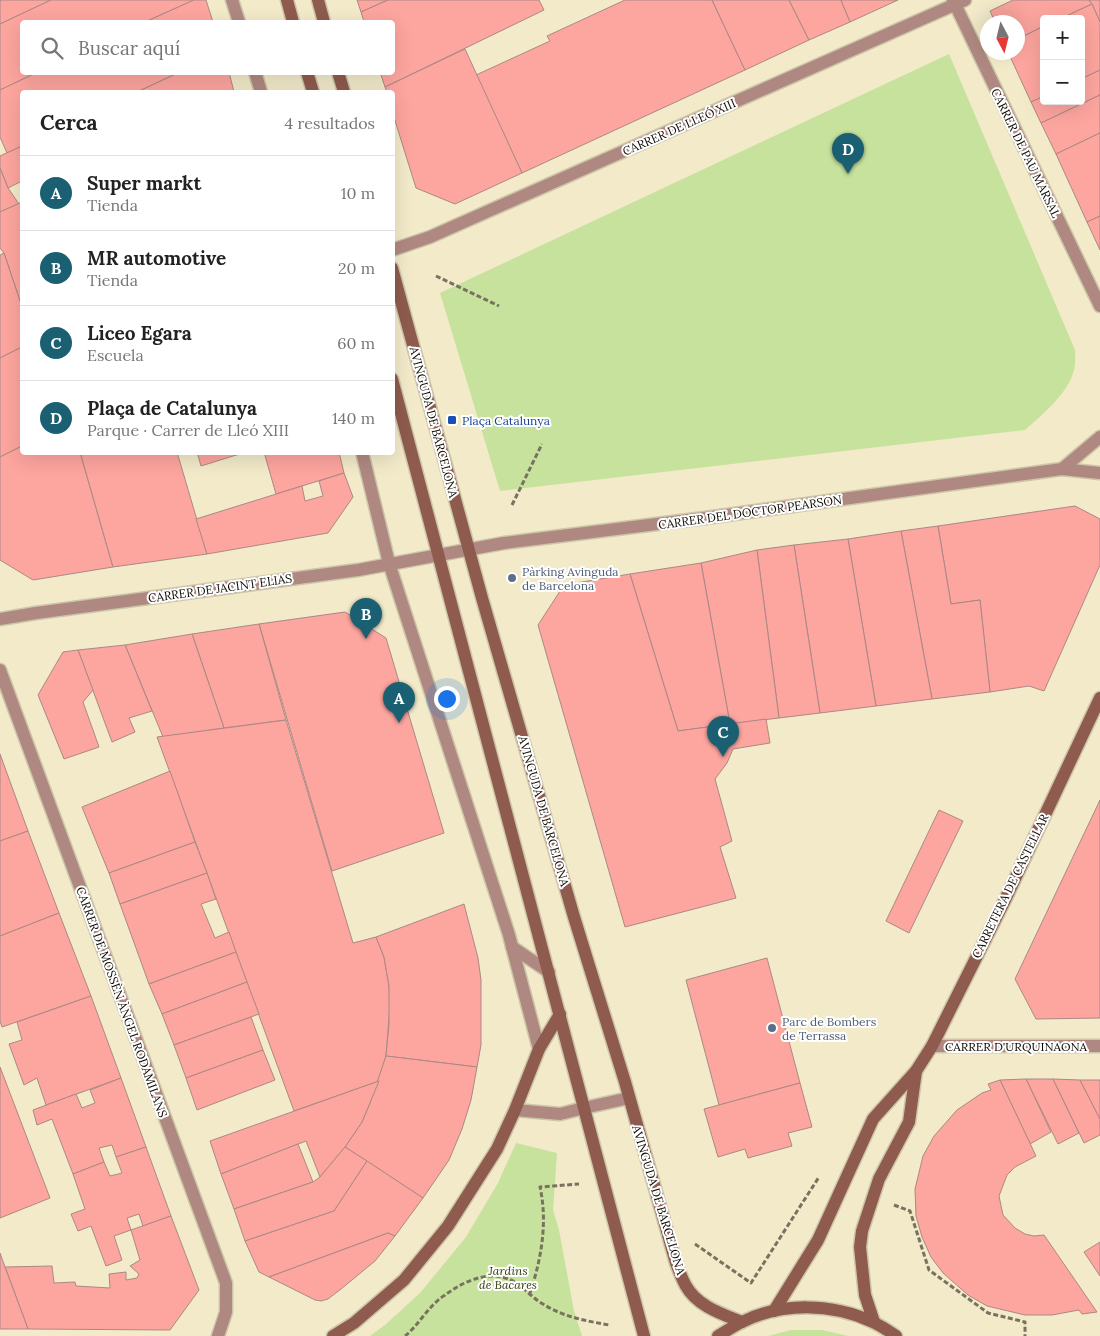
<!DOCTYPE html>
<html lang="es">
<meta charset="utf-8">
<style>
body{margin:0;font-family:Lora,serif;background:#f6f6f6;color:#222}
.controls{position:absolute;right:15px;top:15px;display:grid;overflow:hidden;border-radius:5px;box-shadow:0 5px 20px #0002}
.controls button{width:45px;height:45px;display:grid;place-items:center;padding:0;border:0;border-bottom:1px solid #e0e0e0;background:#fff;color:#222;font:25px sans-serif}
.compass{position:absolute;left:980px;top:15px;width:45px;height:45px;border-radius:50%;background:#fff;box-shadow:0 5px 20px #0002;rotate:173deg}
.you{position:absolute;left:446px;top:698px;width:18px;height:18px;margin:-12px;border:4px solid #fff;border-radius:50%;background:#1a73e8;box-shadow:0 0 0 8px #1a73e833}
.badge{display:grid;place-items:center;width:32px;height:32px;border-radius:50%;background:#1b6072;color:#fff;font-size:16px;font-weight:700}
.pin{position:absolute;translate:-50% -41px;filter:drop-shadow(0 1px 2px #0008)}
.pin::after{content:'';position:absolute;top:26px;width:18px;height:15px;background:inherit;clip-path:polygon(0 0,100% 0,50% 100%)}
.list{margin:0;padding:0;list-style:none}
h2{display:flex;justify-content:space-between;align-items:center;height:65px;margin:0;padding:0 20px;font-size:21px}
h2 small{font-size:16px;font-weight:400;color:#767676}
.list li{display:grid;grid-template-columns:32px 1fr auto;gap:15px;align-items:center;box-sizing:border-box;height:75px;padding:0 20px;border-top:1px solid #e0e0e0}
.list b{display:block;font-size:19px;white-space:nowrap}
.list p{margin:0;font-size:16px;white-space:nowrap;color:#767676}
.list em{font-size:16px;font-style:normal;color:#767676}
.icon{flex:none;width:28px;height:28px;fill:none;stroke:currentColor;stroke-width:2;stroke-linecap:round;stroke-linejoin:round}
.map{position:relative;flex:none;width:1100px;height:1336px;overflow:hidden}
.search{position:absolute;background:#fff;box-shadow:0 5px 20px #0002;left:20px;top:20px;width:375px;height:55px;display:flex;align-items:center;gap:12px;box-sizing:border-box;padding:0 18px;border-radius:5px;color:#767676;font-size:19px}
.panel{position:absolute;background:#fff;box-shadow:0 5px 20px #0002;left:20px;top:90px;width:375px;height:365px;border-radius:5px}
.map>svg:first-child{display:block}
.green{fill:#c7e29d}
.building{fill:#fda59f;stroke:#ac8885}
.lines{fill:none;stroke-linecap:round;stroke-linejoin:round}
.lane-casing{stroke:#cec6a9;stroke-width:15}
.street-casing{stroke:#cec6a9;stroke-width:15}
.secondary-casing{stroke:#cec6a9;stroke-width:15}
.path{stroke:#78725e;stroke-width:3;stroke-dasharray:5 2.5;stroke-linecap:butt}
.lane{stroke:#af8981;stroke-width:12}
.street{stroke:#af8981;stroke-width:12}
.secondary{stroke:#8f5b4f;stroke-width:12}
.transit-dot{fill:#1a4fb4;stroke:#fff;stroke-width:2}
.service-dot{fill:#5c6f8a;stroke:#fff;stroke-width:2}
.labels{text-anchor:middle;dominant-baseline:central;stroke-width:4;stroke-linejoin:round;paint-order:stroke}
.street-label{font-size:12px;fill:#0e0b02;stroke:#fff}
.transit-label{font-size:12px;fill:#164399;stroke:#fff;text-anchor:start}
.service-label{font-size:12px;fill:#4e5e75;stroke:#fff;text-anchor:start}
.park-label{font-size:12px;font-style:italic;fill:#31420a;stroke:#fff}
</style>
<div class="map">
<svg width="1100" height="1336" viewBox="0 0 1100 1336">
<rect width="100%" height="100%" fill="#f2eac9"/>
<g class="green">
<path d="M949,54L1075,350C1075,357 1076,366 1073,373C1067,394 1041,416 1025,430L500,491L440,293Z"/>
<polygon points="516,1143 557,1153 553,1210 559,1230 574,1311 582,1336 370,1336 385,1325 420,1293 466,1237 498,1183"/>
<polygon points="791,1330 822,1330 848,1336 768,1336"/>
</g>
<g class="building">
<polygon points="0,0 51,0 0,24"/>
<polygon points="51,0 194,0 145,22 22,22 22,72 38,72 0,90 0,24"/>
<polygon points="194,0 206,0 213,22 145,22"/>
<polygon points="357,0 388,0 361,12"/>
<polygon points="388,0 539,0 544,10 385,87 380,72 392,72 392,22 364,22 361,12"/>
<polygon points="625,0 712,0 745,70 522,173 476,75 550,41 547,36"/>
<polygon points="712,0 789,0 809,40 745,70"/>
<polygon points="789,0 841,0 850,22 809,40"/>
<polygon points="841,0 898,0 850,22"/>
<polygon points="1013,0 1089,0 1092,4 1060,19 1044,19 1044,26 1018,39 1018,22 995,22 990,11"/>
<polygon points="1089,0 1100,0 1100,22 1092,4"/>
<polygon points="1092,4 1100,22 1100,70 1081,79 1081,19 1060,19"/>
<polygon points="1044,26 1044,96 1031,102 1008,52 1018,52 1018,39"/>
<polygon points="465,49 522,173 455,204 416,188 392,111 392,92 387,92 385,87"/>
<polygon points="1100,70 1100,95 1041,123 1031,102 1044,96 1044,101 1081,101 1081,79"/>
<polygon points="38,72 180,72 137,92 22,92 22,146 7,153 0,137 0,90"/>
<polygon points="180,72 229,72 234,92 137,92"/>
<polygon points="1100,95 1100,133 1056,154 1041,123"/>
<polygon points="1100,133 1100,216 1087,222 1056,154"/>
<polygon points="22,146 22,181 8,188 0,168 0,156"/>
<polygon points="0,168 8,188 19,204 0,212"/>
<polygon points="22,202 22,307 4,253 0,248 0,212"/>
<polygon points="1100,216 1100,250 1087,222"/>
<polygon points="4,253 22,307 22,347 0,358 0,255"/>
<polygon points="22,347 22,446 0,457 0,358"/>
<polygon points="22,446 22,452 80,452 113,567 33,580 0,560 0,457"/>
<polygon points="80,452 177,452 207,554 113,567"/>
<polygon points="197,452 246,452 201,466"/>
<polygon points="264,452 339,452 344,473 276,494"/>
<polygon points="344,473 353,497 328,533 207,554 196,519 302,486 305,501 323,496 319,481"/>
<polygon points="1075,506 1100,519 1100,565 1044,691 1029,686 990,692 980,600 951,604 938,526"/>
<polygon points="938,526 951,604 980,600 990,692 932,699 901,531"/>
<polygon points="901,531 932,699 876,706 848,539"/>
<polygon points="848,539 876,706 820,713 794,545"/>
<polygon points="794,545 820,713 779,718 757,550"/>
<polygon points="757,550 779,718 730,724 701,563"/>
<polygon points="701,563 730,724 678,731 630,574"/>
<polygon points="630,574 678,731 766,719 770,743 733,749 727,763 715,779 732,841 720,847 736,898 625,927 538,625 564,585"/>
<polygon points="345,612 386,638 444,833 332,871 259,624"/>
<polygon points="259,624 286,720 224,728 192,634"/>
<polygon points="192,634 224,728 163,737 125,645"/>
<polygon points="125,645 152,711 129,718 135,732 112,742 78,650"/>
<polygon points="78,650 93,690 83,702 99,747 64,759 38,695 63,652"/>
<polygon points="286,720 353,943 376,937 384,957 389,986 390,1005 386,1056 379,1081 294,1111 157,737"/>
<polygon points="0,754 28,831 0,841"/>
<polygon points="170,771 195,842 109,873 82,807"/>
<polygon points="1100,800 1100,1018 1036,1019 1015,979"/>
<polygon points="939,810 963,821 909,933 886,921"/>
<polygon points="28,831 59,913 0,936 0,841"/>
<polygon points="195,842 207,873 120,904 109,873"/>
<polygon points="207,873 216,899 201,904 215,938 229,932 236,952 149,984 120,904"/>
<polygon points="464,904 478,958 481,980 481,1045 477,1067 386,1056 389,1024 389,986 384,957 376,937"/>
<polygon points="59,913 91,996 2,1027 0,1021 0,936"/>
<polygon points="236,952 247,982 162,1014 149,984"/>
<polygon points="767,958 800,1083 719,1105 686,980"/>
<polygon points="247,982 259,1014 174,1045 162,1014"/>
<polygon points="91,996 121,1078 46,1105 37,1078 24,1085 9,1044 22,1040 17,1022"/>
<polygon points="251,1017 263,1050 186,1078 174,1045"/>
<polygon points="263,1050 275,1080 197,1110 186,1078"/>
<polygon points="386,1056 477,1067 471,1100 462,1129 449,1160 423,1198 345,1147 362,1122 370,1103"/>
<polygon points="0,1067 50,1198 0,1218"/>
<polygon points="121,1078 146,1147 116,1157 112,1145 99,1148 104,1162 73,1174 52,1119 37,1125 33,1110 76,1094 82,1108 95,1103 90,1090"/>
<polygon points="1026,1079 1053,1079 1079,1133 1058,1144"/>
<polygon points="1026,1079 1051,1132 1030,1144 1000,1080"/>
<polygon points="1053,1079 1080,1080 1100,1119 1100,1135 1084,1143"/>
<polygon points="1000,1080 1036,1156 1015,1167 1007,1175 999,1196 1003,1215 1015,1228 1025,1234 1034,1236 1044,1235 1097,1312 1082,1314 1079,1310 1052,1315 1025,1315 987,1306 968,1295 943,1273 931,1257 922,1237 916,1216 915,1189 923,1156 934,1136 957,1110 982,1093 991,1090 988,1084"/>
<polygon points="1080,1080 1100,1080 1100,1119"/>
<polygon points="379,1081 362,1122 345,1147 320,1177 306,1141 221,1174 210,1141"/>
<polygon points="800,1083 812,1127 788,1133 792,1146 748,1158 745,1149 718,1157 704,1109"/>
<polygon points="298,1144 313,1182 234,1209 221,1174"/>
<polygon points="146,1147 171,1216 143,1226 139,1214 127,1218 131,1230 114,1236 122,1260 106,1266 91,1226 78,1231 71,1214 85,1209 73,1174 104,1162 110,1176 122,1173 116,1157"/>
<polygon points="345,1147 367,1161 334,1211 245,1241 234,1209 313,1182 320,1177"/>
<polygon points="367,1161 423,1198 395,1236 388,1233 269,1277 259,1272 245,1241 334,1211"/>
<polygon points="171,1216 199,1290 170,1330 28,1329 5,1267 52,1266 54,1283 75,1282 76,1286 110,1288 109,1274 126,1272 126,1280 137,1278 139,1274 130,1266 140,1260 131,1230"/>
<polygon points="388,1233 395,1236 375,1261 341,1289 328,1299 321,1301 315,1300 269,1277"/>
<polygon points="1100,1242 1100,1276 1084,1252"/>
<polygon points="0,1253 5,1267 28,1329 0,1329"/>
</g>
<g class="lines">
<g class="lane-casing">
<polyline id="lane" points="584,1108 629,1098"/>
</g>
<g class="street-casing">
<g id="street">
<polyline points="232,0 239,22"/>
<polyline points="953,0 1100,306"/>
<polyline points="255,72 261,92"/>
<polyline points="392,250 430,237 965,0"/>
<polyline points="362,452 389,563 509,935 539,1049"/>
<polyline points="1062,469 1100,437"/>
<polyline points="0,619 36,613 358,570 504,543 705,518 1062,469 1100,473"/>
<polyline points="0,670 226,1283 226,1312 218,1336"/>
<polyline points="512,947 549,972"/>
<polyline points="932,1046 1100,1046"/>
<polyline points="515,1110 560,1114 584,1108"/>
</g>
</g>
<g class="secondary-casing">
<g id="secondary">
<polyline points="287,0 293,22"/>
<polyline points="318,0 324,22"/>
<polyline points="307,72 313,92"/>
<polyline points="338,72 344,92"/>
<path d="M392,268L482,598L574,917L625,1082L676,1263C679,1271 682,1279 686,1286C697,1306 722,1314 742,1322"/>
<polyline points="392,379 644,1336"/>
<polyline points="774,1311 818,1240 873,1119 916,1071 932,1046 1005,900 1100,698"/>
<polyline points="874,1322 865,1295 860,1247 862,1231 879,1179 909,1122 916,1071"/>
<polyline points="333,1336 354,1323 404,1280 448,1226 497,1149 515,1110 539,1049 560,1014"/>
<path d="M718,1336C726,1331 734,1326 742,1322C782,1302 832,1303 873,1322C881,1326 889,1331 896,1336"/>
</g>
</g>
<g class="path">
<polyline points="436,276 499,306"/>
<polyline points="512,505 542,444"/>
<polyline points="894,1205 910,1211 929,1270 988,1313 1025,1322 1025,1336"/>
<polyline points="695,1244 751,1283 819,1177"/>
<path d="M530,1293C541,1260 548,1223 540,1187L579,1184"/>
<path d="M405,1336C419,1325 428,1306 445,1295C467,1279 495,1267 519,1285C527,1291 534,1299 543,1304C563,1317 587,1321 609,1325"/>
</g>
<use href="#lane" class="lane"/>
<use href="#street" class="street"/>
<use href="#secondary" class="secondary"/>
</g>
<rect class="transit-dot" x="447" y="415" width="10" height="10" rx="2.5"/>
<g class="service-dot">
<circle cx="512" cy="578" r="5"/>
<circle cx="772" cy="1028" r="5"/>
</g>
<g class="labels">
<g class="street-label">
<text transform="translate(679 127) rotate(-24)">CARRER DE LLEÓ XIII</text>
<text transform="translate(1026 153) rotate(64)">CARRER DE PAU MARSAL</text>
<text transform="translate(434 422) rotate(75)">AVINGUDA DE BARCELONA</text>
<text transform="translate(750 512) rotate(-8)">CARRER DEL DOCTOR PEARSON</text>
<text transform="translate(220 588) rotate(-8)">CARRER DE JACINT ELIAS</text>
<text transform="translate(544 811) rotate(74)">AVINGUDA DE BARCELONA</text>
<text transform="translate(1010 886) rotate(-64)">CARRETERA DE CASTELLAR</text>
<text transform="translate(122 1002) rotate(70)">CARRER DE MOSSÈN ÀNGEL RODAMILANS</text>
<text x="1016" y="1046">CARRER D'URQUINAONA</text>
<text transform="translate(659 1200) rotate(73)">AVINGUDA DE BARCELONA</text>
</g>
<g class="transit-label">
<text x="462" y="420">Plaça Catalunya</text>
</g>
<g class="service-label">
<text x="522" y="571">Pàrking Avinguda<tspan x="522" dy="14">de Barcelona</tspan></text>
<text x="782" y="1021">Parc de Bombers<tspan x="782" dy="14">de Terrassa</tspan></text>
</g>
<g class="park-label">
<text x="508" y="1270">Jardins<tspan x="508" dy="14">de Bacares</tspan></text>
</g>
</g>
</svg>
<div class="controls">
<button>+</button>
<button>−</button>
</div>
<svg class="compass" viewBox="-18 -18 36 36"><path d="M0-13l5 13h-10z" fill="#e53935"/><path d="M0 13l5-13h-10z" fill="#767676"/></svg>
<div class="you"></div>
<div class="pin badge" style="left:399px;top:723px">A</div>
<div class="pin badge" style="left:366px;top:639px">B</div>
<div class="pin badge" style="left:723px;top:757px">C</div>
<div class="pin badge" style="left:848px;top:174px">D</div>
<div class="search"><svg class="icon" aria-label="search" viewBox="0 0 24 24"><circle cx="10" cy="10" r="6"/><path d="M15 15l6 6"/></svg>Buscar aquí</div>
<section class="panel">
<h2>Cerca<small>4 resultados</small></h2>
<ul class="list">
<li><span class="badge">A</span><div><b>Super markt</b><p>Tienda</p></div><em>10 m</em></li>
<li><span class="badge">B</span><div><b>MR automotive</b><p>Tienda</p></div><em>20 m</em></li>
<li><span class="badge">C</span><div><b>Liceo Egara</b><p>Escuela</p></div><em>60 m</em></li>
<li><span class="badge">D</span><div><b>Plaça de Catalunya</b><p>Parque · Carrer de Lleó XIII</p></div><em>140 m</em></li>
</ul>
</section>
</div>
